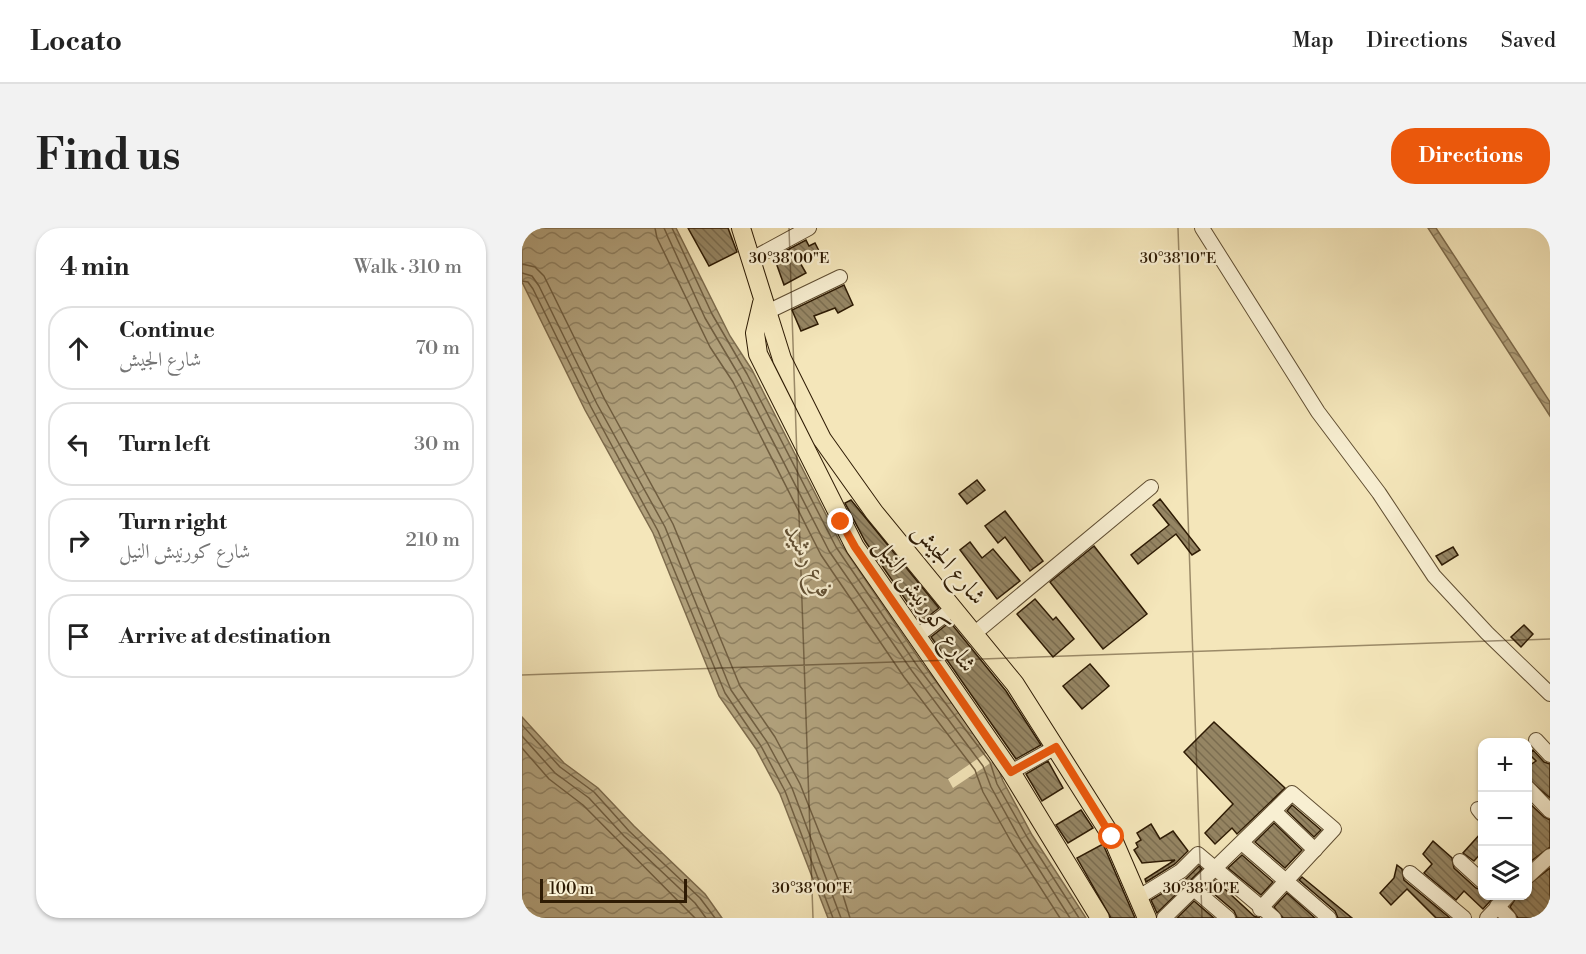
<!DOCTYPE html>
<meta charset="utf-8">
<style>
body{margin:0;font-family:"Libre Bodoni",Amiri,serif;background:#f2f2f2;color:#222}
.controls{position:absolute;right:18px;bottom:18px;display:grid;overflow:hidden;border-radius:12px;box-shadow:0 2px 4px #0004}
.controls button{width:54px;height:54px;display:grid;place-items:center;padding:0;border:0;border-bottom:2px solid #e0e0e0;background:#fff;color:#222;font:30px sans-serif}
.scale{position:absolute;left:18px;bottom:15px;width:147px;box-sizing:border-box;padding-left:6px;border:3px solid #2e1b04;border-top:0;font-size:16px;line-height:21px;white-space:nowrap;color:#2e1b04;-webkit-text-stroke:4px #f8efd2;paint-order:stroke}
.stop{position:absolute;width:18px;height:18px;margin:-14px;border:4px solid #ea580c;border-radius:50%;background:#fff}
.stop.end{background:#ea580c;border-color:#fff;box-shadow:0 2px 6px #0008}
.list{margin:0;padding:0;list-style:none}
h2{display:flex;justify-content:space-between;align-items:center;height:78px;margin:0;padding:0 24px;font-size:26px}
h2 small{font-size:20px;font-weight:400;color:#767676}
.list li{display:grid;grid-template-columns:39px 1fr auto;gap:18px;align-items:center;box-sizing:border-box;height:84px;margin:0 12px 12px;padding:0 12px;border:2px solid #e0e0e0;border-radius:24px}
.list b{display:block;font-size:22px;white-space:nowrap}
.list p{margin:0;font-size:20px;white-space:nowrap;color:#767676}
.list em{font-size:20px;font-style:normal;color:#767676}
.icon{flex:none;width:33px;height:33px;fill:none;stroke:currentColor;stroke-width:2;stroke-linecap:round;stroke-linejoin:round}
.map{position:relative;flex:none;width:1028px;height:690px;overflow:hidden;border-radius:24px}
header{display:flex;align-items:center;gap:36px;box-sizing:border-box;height:84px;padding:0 30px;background:#fff;border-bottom:2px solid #e0e0e0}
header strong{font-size:28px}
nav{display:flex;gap:33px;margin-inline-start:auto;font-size:21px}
.intro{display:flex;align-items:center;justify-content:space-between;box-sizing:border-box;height:144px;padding:0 36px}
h1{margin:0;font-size:42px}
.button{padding:15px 27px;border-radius:24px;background:#ea580c;color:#fff;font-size:21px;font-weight:700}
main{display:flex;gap:36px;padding:0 36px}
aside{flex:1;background:#fff;border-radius:24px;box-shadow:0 2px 4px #0004}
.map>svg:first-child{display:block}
.water{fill:url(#water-waves);stroke:#7d6b4c;stroke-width:1.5}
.pier{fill:#f4e6ba}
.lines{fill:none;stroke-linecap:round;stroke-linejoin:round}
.shore{stroke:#705e40;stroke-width:1.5}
.building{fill:url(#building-back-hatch);stroke:#2e1b04;stroke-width:1.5}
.minor-casing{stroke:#604e32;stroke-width:16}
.major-casing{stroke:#2e1b04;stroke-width:20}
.minor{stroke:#f8efd2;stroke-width:14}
.major{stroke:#f4e6ba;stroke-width:18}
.route{stroke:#ea580c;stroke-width:8}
.ticks{fill:none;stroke:#2e1b04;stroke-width:1.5;stroke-opacity:0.45}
.labels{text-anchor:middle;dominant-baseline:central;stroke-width:4.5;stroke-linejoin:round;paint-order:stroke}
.street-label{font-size:24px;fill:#2e1b04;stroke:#f8efd2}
.water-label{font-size:26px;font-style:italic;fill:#625134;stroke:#f8efd2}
.ticks-label{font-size:15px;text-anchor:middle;fill:#2e1b04;stroke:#f8efd2;stroke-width:4.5;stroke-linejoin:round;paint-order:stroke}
</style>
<header>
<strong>Locato</strong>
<nav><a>Map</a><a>Directions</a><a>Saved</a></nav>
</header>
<div class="intro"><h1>Find us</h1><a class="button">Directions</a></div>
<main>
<aside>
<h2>4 min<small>Walk · 310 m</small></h2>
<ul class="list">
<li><svg class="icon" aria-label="ahead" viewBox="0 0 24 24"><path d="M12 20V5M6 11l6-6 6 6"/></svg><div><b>Continue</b><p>شارع الجيش</p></div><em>70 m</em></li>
<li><svg class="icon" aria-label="left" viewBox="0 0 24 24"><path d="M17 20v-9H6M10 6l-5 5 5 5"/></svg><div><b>Turn left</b></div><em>30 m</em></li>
<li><svg class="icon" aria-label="right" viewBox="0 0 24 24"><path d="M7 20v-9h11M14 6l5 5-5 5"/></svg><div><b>Turn right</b><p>شارع كورنيش النيل</p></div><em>210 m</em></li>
<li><svg class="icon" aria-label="arrive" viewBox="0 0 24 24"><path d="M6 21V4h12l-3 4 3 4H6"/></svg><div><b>Arrive at destination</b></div></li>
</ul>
</aside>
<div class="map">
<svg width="1028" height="690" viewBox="0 0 1028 690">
<defs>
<pattern id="water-waves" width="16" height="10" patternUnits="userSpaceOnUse" patternTransform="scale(1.5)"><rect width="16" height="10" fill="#b1a17c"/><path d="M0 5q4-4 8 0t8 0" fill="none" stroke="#908263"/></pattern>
<pattern id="building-back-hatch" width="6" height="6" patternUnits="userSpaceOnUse" patternTransform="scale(1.5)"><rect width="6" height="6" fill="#958563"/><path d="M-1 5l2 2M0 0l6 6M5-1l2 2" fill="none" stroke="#7a6c4f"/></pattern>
</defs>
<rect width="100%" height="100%" fill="#f4e6ba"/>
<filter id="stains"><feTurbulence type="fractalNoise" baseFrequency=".00333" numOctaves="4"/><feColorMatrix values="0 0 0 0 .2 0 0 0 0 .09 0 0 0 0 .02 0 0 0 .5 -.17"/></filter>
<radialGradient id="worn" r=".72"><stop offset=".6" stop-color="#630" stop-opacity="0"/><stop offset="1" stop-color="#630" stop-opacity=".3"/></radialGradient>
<g class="water">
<polygon points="0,0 154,0 208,108 230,142 319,316 400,435 473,532 481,553 510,607 564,690 306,690 258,566 234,521 197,468 131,305 63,182 0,54"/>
<polygon points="906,0 914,0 1028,174 1028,188"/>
<polygon points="0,489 42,535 76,560 112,598 183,666 200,690 0,690"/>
</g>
<polygon class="pier" points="467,523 473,532 431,560 426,551"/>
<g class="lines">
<g class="shore">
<polyline points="133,0 135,10 188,119 211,154 299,327 382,449 453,542 461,564 491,617 538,690"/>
<polyline points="142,0 183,90 218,149 307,323 390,443 461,538 469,559 499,613 548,690"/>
<polyline points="150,0 190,86 225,146 314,319 396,439 468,534 475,556 505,609 557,690"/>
<polyline points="0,36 13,39 22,48 83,172 151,296 218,458 253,509 278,556 316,651 328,690"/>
<polyline points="0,45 10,48 17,58 75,176 143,299 209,462 245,514 270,560 319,690"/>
<polyline points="0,53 6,54 11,61 69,179 136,303 203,465 239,518 263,563 311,690"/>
<polyline points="0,497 38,539 72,564 107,603 178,670 193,690"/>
<polyline points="0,508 33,545 67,570 102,608 173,675 184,690"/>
<polyline points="0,520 27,551 61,577 173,690"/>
</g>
</g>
<g class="building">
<polygon points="166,0 206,0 215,24 187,38"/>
<polygon points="284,12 287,18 293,15 297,23 277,33 284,45 262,57 252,29"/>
<polygon points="322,57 331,77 316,85 313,80 292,88 296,96 279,103 270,82"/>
<polygon points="455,252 463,262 445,276 437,266"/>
<polygon points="638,271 678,322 670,327 654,306 616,336 609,327 647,297 631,277"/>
<polygon points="329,272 417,380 399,394 343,313 323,275"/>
<polygon points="483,283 521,333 508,343 483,309 476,315 463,298"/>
<polygon points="448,314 460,330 471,321 498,353 475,371 438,322"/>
<polygon points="572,318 625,386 581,421 528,354"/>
<polygon points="931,319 936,327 920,337 914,328"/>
<polygon points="513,371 531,392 534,389 552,411 531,429 495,386"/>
<polygon points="428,394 484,463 519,517 494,531 409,409"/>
<polygon points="1002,397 1011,406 999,419 989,409"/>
<polygon points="568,436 587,458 560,481 541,458"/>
<polygon points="692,494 763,560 715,606 710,600 693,616 683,605 711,576 662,524"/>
<polygon points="1011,522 1022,534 1028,536 1028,570 1005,550 1005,539 1014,533 1007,526"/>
<polygon points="526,533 541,560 520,573 504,546"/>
<polygon points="1005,573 1022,589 1028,592 1028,619 1005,636"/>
<polygon points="770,577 799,602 792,609 765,583"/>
<polygon points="559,582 571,600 546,615 534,597"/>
<polygon points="752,595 780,622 763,640 733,614"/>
<polygon points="629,596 638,611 651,603 666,623 653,636 624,654 623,651 653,632 620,635 612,622 616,619 614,615 619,612 615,605"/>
<polygon points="960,604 960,624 952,633 941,625"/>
<polygon points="911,613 930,630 932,640 954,660 960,662 960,668 971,670 961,681 942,663 934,672 902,645 910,636 901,626"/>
<polygon points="581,616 613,690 589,690 555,630"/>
<polygon points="720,627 751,654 739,667 706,640"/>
<polygon points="875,637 880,641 882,652 928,690 914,690 885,661 869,677 858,665 872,650"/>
<polygon points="677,638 680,641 635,685 629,672 664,651"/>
<polygon points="1028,640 1028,690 996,690 988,679 995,668 1005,668 1005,658"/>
<polygon points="780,649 819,681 830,690 816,690 813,683 777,652"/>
<polygon points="693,652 732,688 738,690 715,690 712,683 685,660"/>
<polygon points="765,665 793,690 761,690 752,679"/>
<polygon points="672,673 692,690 655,690"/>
</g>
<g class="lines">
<g class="minor-casing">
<g id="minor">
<polyline points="680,0 796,184 857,265 912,348 965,405 1028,466"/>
<polyline points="228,32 287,0"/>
<polyline points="243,85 318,49"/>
<polyline points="453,405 629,259"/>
<polyline points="395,408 432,380"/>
<polyline points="1014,512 1028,527"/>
<polyline points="489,544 534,519"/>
<polyline points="1005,559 1028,583"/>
<polyline points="956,581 960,586"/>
<polyline points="752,583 793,622"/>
<polyline points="720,615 807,690"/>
<polyline points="938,633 960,653"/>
<polyline points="888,645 942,690"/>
<polyline points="1005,649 1028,628"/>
<polyline points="673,662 706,690"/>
<polyline points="617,669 659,643 676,626 752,690"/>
<polyline points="975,678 987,690"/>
<polyline points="642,690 770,565 812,601 738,681"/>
<polyline points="965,690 986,668"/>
</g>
</g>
<g class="major-casing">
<g id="major">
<polyline points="219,0 260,131 300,211 352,284 493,456 590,609 625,690"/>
<polyline points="240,75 233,105 236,126 333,319 489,544 578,690"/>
</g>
</g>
<use href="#minor" class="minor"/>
<use href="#major" class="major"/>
</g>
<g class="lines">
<polyline class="route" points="319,294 333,319 489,544 534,519 590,609"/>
</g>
<path class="ticks" d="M267,0L291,690M656,0L680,690M0,447L1028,411"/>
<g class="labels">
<g class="street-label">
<text transform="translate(427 336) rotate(50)">شارع الجيش</text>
<text transform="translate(403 377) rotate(55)">شارع كورنيش النيل</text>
</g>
<g class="water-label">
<text transform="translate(287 333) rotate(62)">فرع رشيد</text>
</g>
</g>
<g class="ticks-label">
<text x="267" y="35">30°38'00"E</text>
<text x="656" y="35">30°38'10"E</text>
<text x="290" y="665">30°38'00"E</text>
<text x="679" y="665">30°38'10"E</text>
</g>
<rect width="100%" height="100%" filter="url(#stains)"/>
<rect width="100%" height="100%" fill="url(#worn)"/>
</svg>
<div class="controls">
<button>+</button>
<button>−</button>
<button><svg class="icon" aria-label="layers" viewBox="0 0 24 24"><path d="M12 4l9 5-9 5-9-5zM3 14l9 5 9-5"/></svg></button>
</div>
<div class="scale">100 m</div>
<div class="stop" style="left:590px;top:609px"></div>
<div class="stop end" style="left:319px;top:294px"></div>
</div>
</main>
